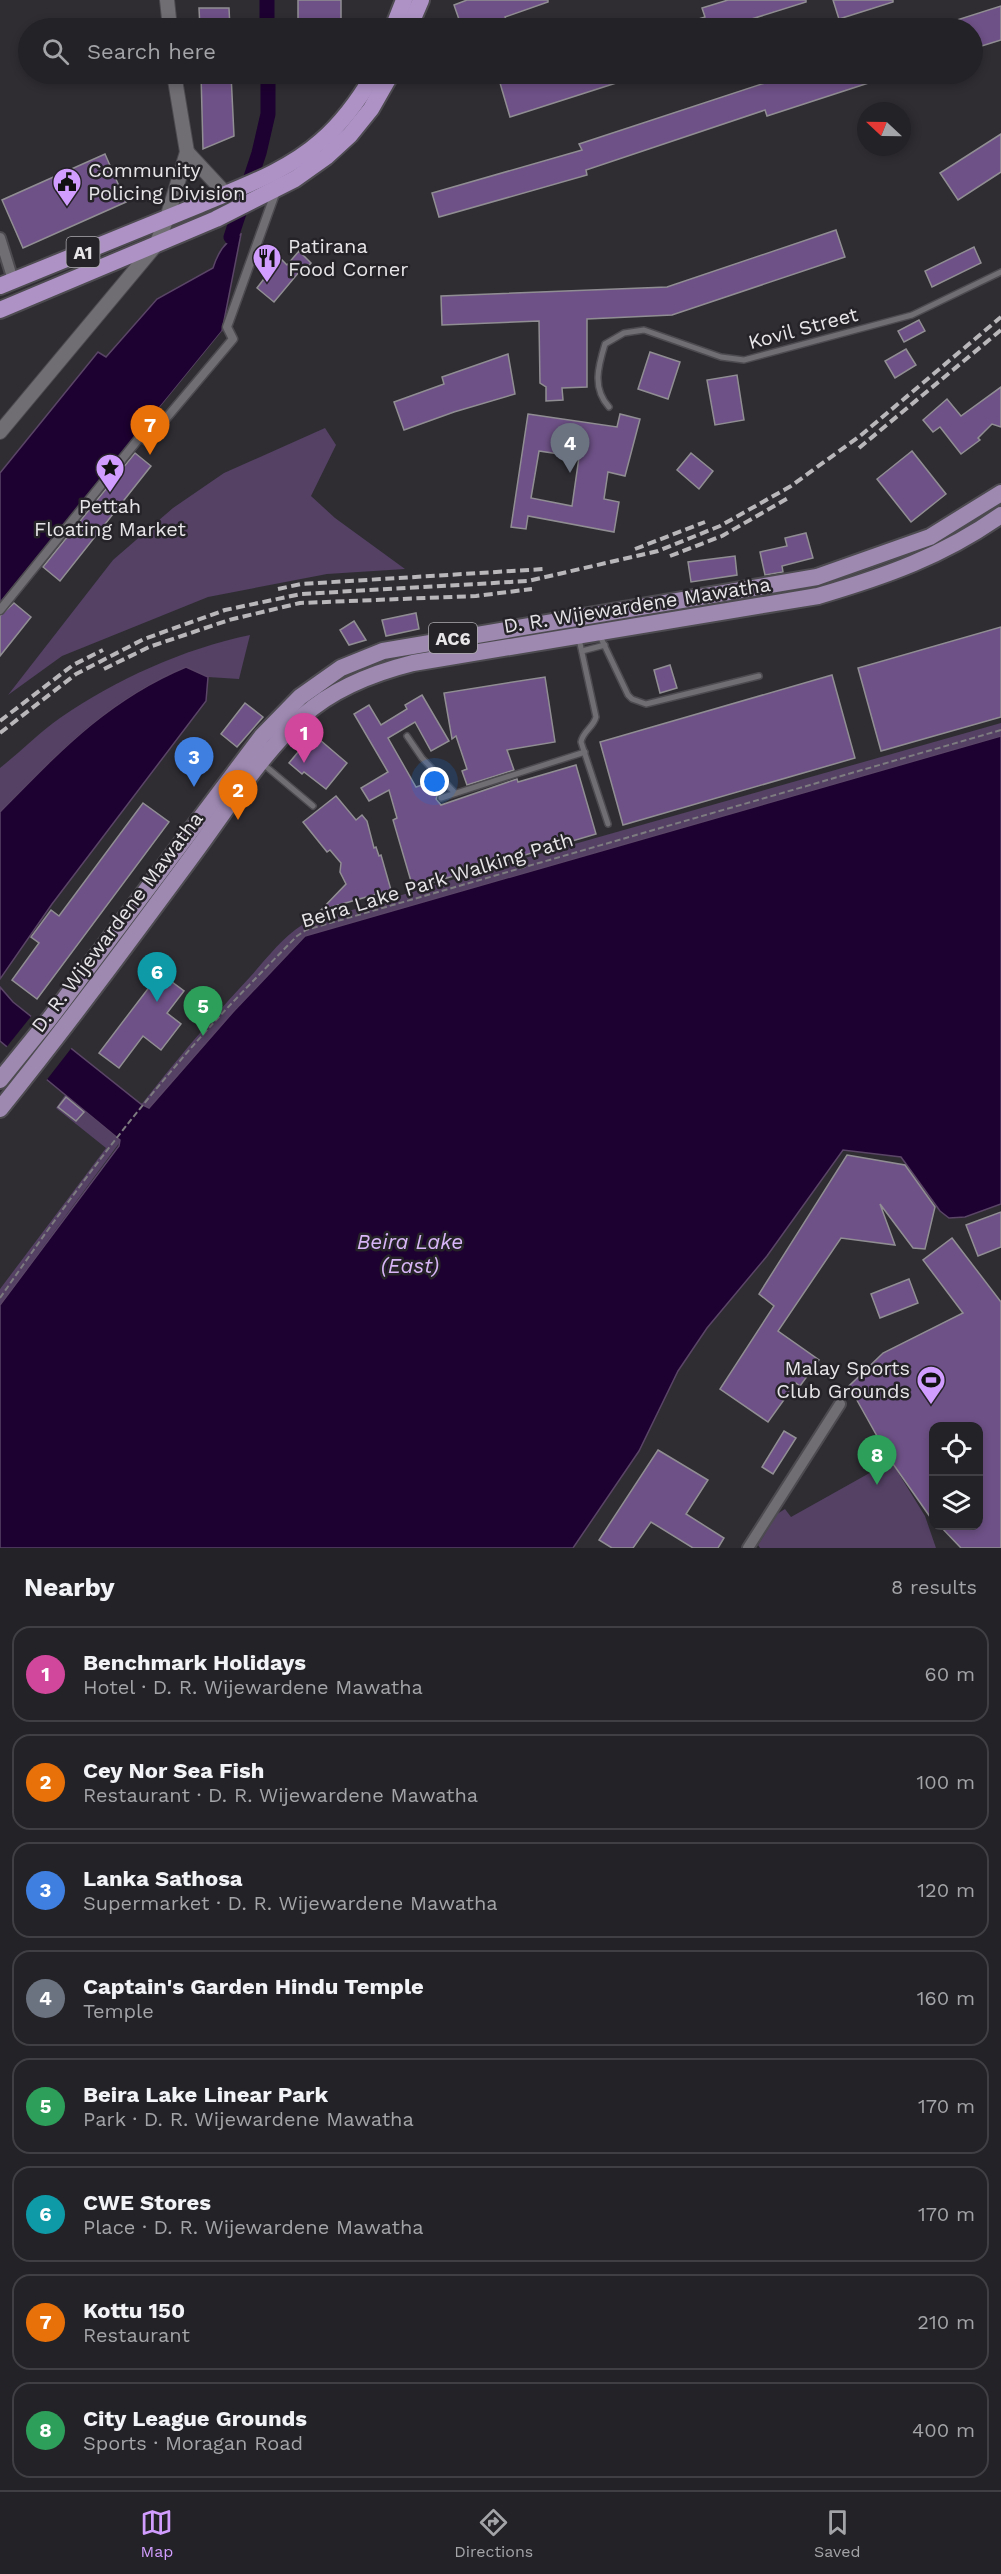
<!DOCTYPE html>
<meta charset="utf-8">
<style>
body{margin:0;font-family:"Work Sans",sans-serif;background:#2b2a2e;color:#f1f3f6}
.controls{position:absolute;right:18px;bottom:18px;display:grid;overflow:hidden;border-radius:12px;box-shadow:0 3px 9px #0003}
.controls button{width:54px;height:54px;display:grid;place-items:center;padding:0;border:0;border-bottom:2px solid #403f43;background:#232226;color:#f1f3f6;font:30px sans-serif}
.compass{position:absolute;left:857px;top:102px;width:54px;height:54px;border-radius:50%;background:#232226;box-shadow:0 3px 9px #0003;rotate:292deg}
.you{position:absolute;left:435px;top:782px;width:21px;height:21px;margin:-15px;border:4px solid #fff;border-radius:50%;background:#1a73e8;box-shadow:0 0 0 9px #1a73e833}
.badge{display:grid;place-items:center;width:39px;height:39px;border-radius:50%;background:#d19dfe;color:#fff;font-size:20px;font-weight:700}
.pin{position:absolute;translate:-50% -50px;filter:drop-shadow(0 2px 3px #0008)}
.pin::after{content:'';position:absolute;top:32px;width:21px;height:18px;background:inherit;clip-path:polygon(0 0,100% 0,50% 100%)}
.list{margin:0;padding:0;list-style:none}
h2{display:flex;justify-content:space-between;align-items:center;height:78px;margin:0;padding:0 24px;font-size:26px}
h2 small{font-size:20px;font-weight:400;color:#a3a4a7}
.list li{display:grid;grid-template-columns:39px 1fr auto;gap:18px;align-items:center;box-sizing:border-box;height:96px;margin:0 12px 12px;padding:0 12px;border:2px solid #403f43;border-radius:18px}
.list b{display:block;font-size:22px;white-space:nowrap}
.list p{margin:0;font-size:20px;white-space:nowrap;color:#a3a4a7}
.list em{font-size:20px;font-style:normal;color:#a3a4a7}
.icon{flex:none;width:33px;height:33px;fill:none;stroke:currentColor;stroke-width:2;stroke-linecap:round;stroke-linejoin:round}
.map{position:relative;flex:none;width:1001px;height:1548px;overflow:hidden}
.search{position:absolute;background:#232226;box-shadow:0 3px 9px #0003;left:18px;right:18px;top:18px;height:66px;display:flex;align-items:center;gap:15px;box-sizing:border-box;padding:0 21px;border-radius:33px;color:#a3a4a7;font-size:22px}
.sheet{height:942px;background:#232226}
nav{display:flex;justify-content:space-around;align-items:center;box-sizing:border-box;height:84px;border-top:2px solid #403f43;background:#232226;font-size:16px;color:#a3a4a7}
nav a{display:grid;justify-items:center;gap:3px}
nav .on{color:#d19dfe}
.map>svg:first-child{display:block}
.green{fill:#544164}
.water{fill:#1d0130;stroke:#5a4567;stroke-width:1.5}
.pier{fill:#2f2d32}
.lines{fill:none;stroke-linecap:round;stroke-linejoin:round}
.canal{stroke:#1d0130;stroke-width:15}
.building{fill:#6e5187;stroke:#918e93;stroke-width:1.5;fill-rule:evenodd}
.service-casing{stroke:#4d4b50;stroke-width:8}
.pedestrian-casing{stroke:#4d4b50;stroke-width:11}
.minor-casing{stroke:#4d4b50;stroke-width:14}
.tertiary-casing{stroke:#4d4b50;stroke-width:16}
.primary-casing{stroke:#4d4b50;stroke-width:20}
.trunk-casing{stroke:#4d4b50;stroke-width:20}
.path{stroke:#7d7b7f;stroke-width:2;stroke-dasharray:6 3;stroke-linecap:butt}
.service{stroke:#706d73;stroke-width:5}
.pedestrian{stroke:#706d73;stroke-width:8}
.minor{stroke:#706d73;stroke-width:10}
.tertiary{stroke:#706d73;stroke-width:14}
.primary{stroke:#9e89b1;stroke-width:16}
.trunk{stroke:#ae92c6;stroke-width:16}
.rail{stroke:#b9b7ba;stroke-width:4;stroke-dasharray:9 4.5;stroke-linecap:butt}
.labels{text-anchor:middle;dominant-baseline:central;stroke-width:5;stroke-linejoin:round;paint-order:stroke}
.shield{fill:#262328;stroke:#adabae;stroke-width:1.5}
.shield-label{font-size:18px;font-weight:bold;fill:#e7e5e8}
.poi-label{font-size:20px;fill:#e7e5e8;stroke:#262328;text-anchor:start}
.street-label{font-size:20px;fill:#e7e5e8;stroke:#262328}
.water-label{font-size:21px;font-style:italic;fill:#d7b5f6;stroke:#262328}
</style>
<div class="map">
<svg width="1001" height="1548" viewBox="0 0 1001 1548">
<rect width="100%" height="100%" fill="#2f2d32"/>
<g class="green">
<polygon points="325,428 336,445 311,496 335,518 405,569 327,574 208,597 62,656 8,695 113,560 173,508 224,473"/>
<path d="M250,635L239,679L208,677L186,667C107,699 59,752 0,812V768C20,752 39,733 60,718C117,679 183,649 250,635Z"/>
<path d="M1001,723V736L305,936L233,1012L152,1106L145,1108L0,1305V1289L106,1148L56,1108L65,1095L116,1137C159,1081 202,1028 250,977C266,959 282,938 302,925L518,860Z"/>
<polygon points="891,1461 925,1516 936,1548 760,1548 758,1545 777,1514 785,1509 791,1517"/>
</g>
<g class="water">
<path d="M241,234L222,331L0,603V473L98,352L106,357L157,299L213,268C218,252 226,239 241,234Z"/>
<path d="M186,667L208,677L206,701L52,904L0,979V812C59,752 107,700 186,667Z"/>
<polygon points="1001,736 1001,1204 965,1217 949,1218 940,1211 901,1157 843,1150 767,1256 707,1328 678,1371 639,1451 573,1548 0,1548 0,1305 119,1146 120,1140 0,1041 0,987 13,1002 141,1104 149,1108 233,1012 305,936"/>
</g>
<g class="pier">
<polygon points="222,331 224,333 0,606 0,603"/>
<polygon points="33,1014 73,1046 45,1082 5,1049"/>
</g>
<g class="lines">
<g class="canal">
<polyline points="267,0 267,28"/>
<polyline points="231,237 259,153 268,114 268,74"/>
</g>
</g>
<g class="building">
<rect x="298" y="0" width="43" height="28"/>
<polygon points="467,0 548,0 548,2 505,17 509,28 462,28 454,5"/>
<polygon points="728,0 806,0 806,2 723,28 677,28 676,26 705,17 702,8"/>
<polygon points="833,0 893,0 893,2 839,19"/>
<polygon points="1001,6 1001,40 972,49 972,28 938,28 938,26"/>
<polygon points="199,8 229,8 230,28 200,28"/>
<polygon points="201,74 231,74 234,136 203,149"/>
<polygon points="530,74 637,74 638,76 510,117 500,83"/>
<polygon points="792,74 889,74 890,76 767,116 765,110 586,170 587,175 439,217 432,193 582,150 579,144"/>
<polygon points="1001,134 1001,172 958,200 940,173"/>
<polygon points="105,154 126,202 23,248 2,200"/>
<polygon points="836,230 845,257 672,315 587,319 587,387 562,388 563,400 546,401 546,387 540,383 539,321 442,325 441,296 667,287"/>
<polygon points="974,247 981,263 932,287 925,271"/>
<polygon points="299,251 311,263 301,274 299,272 274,302 257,288 280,258 287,265"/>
<polygon points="919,320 925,331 904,342 898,331"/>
<polygon points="906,349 916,365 895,378 885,361"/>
<polygon points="650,352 680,362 668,399 638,389"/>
<polygon points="508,354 515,394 454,412 404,430 394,402 444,384 442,377"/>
<polygon points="737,375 744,420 715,425 707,380"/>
<polygon points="1001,387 1001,427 992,424 978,438 980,440 961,454 940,427 933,432 923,420 947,399 961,416"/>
<path d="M528,414L617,427L620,414L640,419L625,476L608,472L604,499L619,502L614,532L528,516L526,529L511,527ZM539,451L579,457L572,506L531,498Z"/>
<polygon points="912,451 946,494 911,522 877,479"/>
<polygon points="135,453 151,466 60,581 43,567"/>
<polygon points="691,453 713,471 699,489 677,470"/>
<polygon points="806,533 813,558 782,566 783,572 765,575 760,552 787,546 785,538"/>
<polygon points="735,556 737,575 691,582 688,562"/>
<polygon points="14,603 31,617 0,656 0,616"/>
<polygon points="416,613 419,629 386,636 382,620"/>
<polygon points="354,621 366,640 349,645 340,630"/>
<polygon points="1001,627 1001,717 881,751 858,668"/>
<polygon points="670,665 677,688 660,693 654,670"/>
<polygon points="832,675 855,758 623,825 600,742"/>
<polygon points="545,677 555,742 507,750 514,770 467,785 462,771 467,769 456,736 452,739 444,693"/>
<polygon points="422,695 449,741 431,751 415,722 388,738 416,787 434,781 438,795 436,799 441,805 517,779 518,782 576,765 596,834 413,888 393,820 397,818 389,790 369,801 361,788 388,772 354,714 369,705 381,725 407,709 405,705"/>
<polygon points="245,703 263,717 237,747 221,734"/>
<polygon points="313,734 347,763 326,789 304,772 302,774 289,763"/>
<polygon points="336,796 356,820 362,815 367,821 374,848 376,847 379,856 381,855 391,890 321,910 346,884 340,872 341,863 330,850 327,852 303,822"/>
<polygon points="143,803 169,822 37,999 12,980 39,943 31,937 51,910 59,916"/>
<polygon points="160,973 184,991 167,1013 181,1024 161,1050 143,1036 119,1068 99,1053"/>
<polygon points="66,1097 84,1112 76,1121 58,1107"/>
<polygon points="847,1155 905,1165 935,1207 925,1249 913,1248 880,1204 895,1245 841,1238 778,1331 819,1360 800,1386 796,1383 768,1422 720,1389 774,1306 759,1294"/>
<polygon points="1001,1212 1001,1247 978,1256 966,1225"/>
<polygon points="952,1238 1001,1302 1001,1548 961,1548 940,1526 978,1526 978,1426 933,1426 933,1521 891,1461 849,1386 883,1353 963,1313 923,1260"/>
<polygon points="909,1279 918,1303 880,1318 871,1294"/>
<polygon points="784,1431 796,1438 773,1474 762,1467"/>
<polygon points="658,1450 708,1480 686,1514 724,1538 718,1548 693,1548 651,1522 633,1548 612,1548 599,1540"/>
</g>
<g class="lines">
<g class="service-casing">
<g id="service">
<path d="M609,407C592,388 598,367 605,344L624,333L644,330L721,357L744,360L912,315L1001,272"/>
<polyline points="600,636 628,695 632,699 646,704 759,676"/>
<path d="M579,639L596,717C593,728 583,731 581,742L608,824"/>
<polyline points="582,651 605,645"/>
<polyline points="407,736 422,758 455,793"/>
<polyline points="263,764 313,806"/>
<polyline points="441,798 585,752"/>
</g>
</g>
<g class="pedestrian-casing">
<polyline id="pedestrian" points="0,610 140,437 147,441 233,339 227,327 276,191"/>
</g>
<g class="minor-casing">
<g id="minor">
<polyline points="0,238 13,280"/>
<polyline points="748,1548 840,1404"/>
</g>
</g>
<g class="tertiary-casing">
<g id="tertiary">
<polyline points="167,0 170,28"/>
<polyline points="187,152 226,194"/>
<polyline points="0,432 156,245 167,218 187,152 174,74"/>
</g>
</g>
<g class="primary-casing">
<g id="primary">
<polyline points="0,1080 51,1017 262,736 300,697 341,668 383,651 817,577 930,537 1001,493"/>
<path d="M0,1109C66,1027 128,943 190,859C226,811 259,756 303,716C334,688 373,673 413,663L818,596C886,576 943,556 1001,515"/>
</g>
</g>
<g class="trunk-casing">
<g id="trunk">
<polyline points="393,28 404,0"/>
<polyline points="409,28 421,0"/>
<path d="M0,286C66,259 133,232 199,205C241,187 286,172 321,141C343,122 360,98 374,74"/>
<polyline points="0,310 216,219 295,179 326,157 350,135 371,109 391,74"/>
</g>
</g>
<path class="path" d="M0,1298C56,1217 115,1136 179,1062C216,1018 257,977 297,936L306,930L1001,730"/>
<use href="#service" class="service"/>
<use href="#pedestrian" class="pedestrian"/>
<use href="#minor" class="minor"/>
<use href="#tertiary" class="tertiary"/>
<use href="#primary" class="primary"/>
<use href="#trunk" class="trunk"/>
<g class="rail">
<polyline points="859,448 1001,330"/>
<polyline points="635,549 705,522"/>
<polyline points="670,556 722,536 788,498"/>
<polyline points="278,589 301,584 544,569"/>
<polyline points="104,669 149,647 229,620 300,603 476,596 532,589"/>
<polyline points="0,721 73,665 103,650"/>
<polyline points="0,733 76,674 144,639 225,610 301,594 528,581 658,551 720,526 791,486 860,436 1001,317"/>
</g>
</g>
<defs>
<g id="civic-pin" transform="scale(1.5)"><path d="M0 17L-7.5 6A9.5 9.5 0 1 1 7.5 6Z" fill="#d19dfe" stroke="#262328"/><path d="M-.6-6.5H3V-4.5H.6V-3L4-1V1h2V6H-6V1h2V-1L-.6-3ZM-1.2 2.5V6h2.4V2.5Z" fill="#111"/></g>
<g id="restaurant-pin" transform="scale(1.5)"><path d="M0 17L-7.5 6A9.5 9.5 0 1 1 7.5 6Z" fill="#d19dfe" stroke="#262328"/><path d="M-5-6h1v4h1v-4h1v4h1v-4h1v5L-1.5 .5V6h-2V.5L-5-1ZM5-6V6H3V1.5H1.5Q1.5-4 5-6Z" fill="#111"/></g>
<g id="sight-pin" transform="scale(1.5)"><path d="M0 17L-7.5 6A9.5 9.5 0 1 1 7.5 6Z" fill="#d19dfe" stroke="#262328"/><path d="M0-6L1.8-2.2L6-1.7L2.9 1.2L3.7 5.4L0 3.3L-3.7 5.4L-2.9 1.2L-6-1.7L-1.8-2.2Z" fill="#111"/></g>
<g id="stadium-pin" transform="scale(1.5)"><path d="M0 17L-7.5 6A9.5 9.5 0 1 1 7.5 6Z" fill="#d19dfe" stroke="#262328"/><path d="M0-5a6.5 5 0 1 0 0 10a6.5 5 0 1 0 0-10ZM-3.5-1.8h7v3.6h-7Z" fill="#111"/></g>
</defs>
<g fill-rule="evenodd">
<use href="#civic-pin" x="67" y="182"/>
<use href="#restaurant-pin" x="267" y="258"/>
<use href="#sight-pin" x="110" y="468"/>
<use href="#stadium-pin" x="931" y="1380"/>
</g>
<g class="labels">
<g class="shield">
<rect x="66.5" y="237" width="33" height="30" rx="4.5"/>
<rect x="429" y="623" width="48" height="30" rx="4.5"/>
</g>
<g class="shield-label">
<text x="83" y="252">A1</text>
<text x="453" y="638">AC6</text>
</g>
<g class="poi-label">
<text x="88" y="170">Community<tspan x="88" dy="23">Policing Division</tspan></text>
<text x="288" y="246">Patirana<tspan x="288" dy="23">Food Corner</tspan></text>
<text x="110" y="506" text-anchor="middle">Pettah<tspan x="110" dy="23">Floating Market</tspan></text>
<text x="910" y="1368" text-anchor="end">Malay Sports<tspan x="910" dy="23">Club Grounds</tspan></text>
</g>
<g class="street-label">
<text transform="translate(803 328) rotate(-15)">Kovil Street</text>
<text transform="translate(637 605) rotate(-9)">D. R. Wijewardene Mawatha</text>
<text transform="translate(437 880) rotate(-17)">Beira Lake Park Walking Path</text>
<text transform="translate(117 922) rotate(-53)">D. R. Wijewardene Mawatha</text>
</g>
<g class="water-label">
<text x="410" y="1241">Beira Lake<tspan x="410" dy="24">(East)</tspan></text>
</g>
</g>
</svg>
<div class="controls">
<button><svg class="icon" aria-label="locate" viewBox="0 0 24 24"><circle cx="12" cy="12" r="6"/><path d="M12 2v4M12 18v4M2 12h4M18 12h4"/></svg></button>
<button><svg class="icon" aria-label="layers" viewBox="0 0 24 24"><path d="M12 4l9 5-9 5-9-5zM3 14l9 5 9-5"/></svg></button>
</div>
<svg class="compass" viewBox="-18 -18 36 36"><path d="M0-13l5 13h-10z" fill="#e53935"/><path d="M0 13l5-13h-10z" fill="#a3a4a7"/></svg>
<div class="you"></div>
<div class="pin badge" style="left:304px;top:763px;background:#d1479c">1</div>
<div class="pin badge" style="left:238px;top:820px;background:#e8710a">2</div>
<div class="pin badge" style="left:194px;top:787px;background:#3f7fe0">3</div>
<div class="pin badge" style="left:570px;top:473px;background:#6b7280">4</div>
<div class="pin badge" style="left:203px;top:1036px;background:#2e9e5b">5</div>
<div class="pin badge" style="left:157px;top:1002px;background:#0f9aa8">6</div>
<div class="pin badge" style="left:150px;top:455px;background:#e8710a">7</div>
<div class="pin badge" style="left:877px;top:1485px;background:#2e9e5b">8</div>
<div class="search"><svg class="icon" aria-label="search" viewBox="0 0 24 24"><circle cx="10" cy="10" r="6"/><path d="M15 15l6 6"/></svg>Search here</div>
</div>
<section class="sheet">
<h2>Nearby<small>8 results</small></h2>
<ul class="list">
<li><span class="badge" style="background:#d1479c">1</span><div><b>Benchmark Holidays</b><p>Hotel · D. R. Wijewardene Mawatha</p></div><em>60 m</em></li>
<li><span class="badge" style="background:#e8710a">2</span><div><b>Cey Nor Sea Fish</b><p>Restaurant · D. R. Wijewardene Mawatha</p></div><em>100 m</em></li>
<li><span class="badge" style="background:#3f7fe0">3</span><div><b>Lanka Sathosa</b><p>Supermarket · D. R. Wijewardene Mawatha</p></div><em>120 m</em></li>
<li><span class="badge" style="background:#6b7280">4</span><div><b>Captain's Garden Hindu Temple</b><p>Temple</p></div><em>160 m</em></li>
<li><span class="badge" style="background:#2e9e5b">5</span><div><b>Beira Lake Linear Park</b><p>Park · D. R. Wijewardene Mawatha</p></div><em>170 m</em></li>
<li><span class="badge" style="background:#0f9aa8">6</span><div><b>CWE Stores</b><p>Place · D. R. Wijewardene Mawatha</p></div><em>170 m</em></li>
<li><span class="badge" style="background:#e8710a">7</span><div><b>Kottu 150</b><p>Restaurant</p></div><em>210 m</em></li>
<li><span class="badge" style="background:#2e9e5b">8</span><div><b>City League Grounds</b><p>Sports · Moragan Road</p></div><em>400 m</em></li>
</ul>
</section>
<nav>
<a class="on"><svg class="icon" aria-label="map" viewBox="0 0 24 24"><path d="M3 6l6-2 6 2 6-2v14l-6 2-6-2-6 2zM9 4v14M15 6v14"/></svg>Map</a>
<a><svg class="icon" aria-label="directions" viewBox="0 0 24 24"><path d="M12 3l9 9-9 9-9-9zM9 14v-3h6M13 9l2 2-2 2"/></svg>Directions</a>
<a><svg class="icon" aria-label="saved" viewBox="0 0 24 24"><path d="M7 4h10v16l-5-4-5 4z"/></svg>Saved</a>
</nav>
